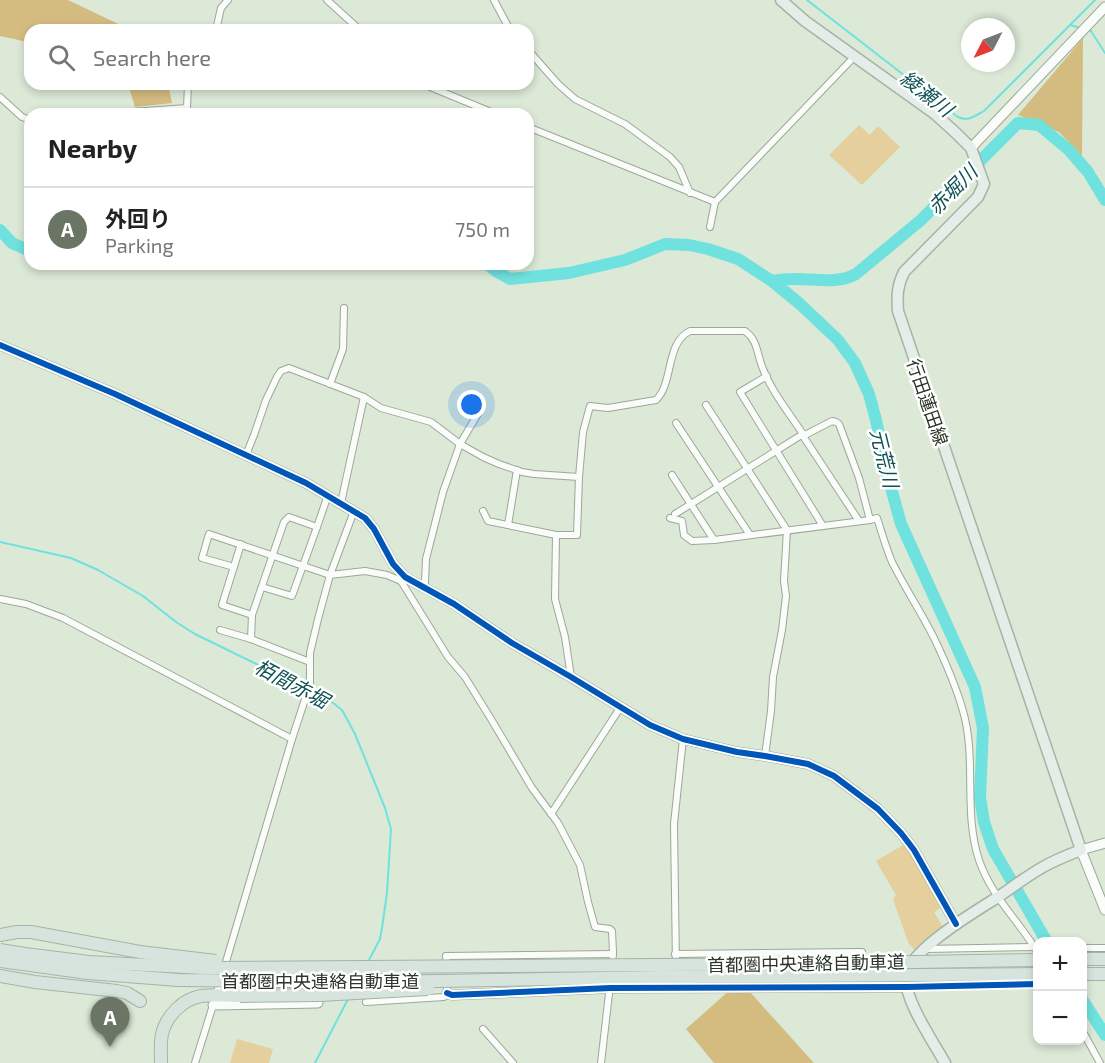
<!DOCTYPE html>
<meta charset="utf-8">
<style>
body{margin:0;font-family:"Exo 2","Noto Sans JP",sans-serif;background:#f6f6f6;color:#222}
.controls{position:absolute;right:18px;bottom:18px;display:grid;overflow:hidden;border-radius:12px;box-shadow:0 3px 9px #0003}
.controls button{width:54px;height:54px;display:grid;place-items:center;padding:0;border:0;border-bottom:2px solid #e0e0e0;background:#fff;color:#222;font:30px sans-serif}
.compass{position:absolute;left:961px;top:18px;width:54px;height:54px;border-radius:50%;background:#fff;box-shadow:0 3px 9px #0003;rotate:228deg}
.you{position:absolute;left:472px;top:405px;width:21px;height:21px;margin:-15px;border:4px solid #fff;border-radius:50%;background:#1a73e8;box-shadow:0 0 0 9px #1a73e833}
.badge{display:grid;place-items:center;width:39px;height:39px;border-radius:50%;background:#6a7566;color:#fff;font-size:20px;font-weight:700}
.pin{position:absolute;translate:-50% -50px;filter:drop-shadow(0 2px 3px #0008)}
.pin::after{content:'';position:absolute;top:32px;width:21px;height:18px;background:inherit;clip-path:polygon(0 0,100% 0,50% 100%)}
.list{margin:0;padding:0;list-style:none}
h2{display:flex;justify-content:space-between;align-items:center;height:78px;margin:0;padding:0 24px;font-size:26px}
h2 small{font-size:20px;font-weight:400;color:#767676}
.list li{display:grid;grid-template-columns:39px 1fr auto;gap:18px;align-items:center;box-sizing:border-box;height:84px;padding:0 24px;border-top:2px solid #e0e0e0}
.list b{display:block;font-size:22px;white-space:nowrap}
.list p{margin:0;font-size:20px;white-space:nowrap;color:#767676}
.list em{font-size:20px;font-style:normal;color:#767676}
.icon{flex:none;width:33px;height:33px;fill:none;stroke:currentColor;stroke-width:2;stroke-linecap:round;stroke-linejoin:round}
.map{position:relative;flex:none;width:1105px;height:1063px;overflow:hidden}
.search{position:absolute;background:#fff;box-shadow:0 3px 9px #0003;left:24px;top:24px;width:510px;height:66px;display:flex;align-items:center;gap:15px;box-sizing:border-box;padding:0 21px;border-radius:18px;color:#767676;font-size:22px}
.panel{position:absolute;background:#fff;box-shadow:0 3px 9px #0003;left:24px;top:108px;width:510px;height:162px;border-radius:18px}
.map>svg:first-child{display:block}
.green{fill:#e5cf9c}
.forest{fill:#d4bb80}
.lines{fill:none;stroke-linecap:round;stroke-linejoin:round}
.stream{stroke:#6fe1de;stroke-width:2}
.river{stroke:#6fe1de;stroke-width:12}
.street-casing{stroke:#9da799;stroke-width:8}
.secondary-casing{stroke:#9da799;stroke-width:11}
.primary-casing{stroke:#a2b5a7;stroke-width:13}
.highway-casing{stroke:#a2b5a7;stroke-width:14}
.street{stroke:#fafcf9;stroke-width:6}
.secondary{stroke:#fafcf9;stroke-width:9}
.primary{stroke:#e4ede8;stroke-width:10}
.highway{stroke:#d7e4dd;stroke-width:12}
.highway-bridge-casing{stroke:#a2b5a7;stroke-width:14;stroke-linecap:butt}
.highway-bridge{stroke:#d7e4dd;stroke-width:12}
.cycleway-casing{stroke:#fff;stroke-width:10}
.cycleway{stroke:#0057b8;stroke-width:6}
.labels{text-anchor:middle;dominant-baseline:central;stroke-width:5;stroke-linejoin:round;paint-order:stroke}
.street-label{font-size:18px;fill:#2c3629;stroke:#fff}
.water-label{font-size:20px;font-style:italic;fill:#105254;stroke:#fff}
</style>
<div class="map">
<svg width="1105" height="1063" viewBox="0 0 1105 1063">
<rect width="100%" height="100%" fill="#dce9d7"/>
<g class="green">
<polygon points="859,125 870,135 878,126 900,147 862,185 829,155"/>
<polygon points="905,844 941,908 934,912 943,927 914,950 908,942 893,899 896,895 876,861"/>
<polygon points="237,1039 273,1049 269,1063 230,1063"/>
</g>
<g class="forest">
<polygon points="0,0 68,0 131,30 30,30 30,58 28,42 0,36"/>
<polygon points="1083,38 1082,156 1059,132 1018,115"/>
<polygon points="128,84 168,84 172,103 135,107"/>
<polygon points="740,981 814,1063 714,1063 686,1029"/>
</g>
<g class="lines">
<g class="stream">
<path d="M807,0L958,117C968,122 975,116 984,111L1095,0"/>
<polyline points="1070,25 1081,28"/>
<polyline points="1087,30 1091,31 1105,53"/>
<polyline points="0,542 71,558 98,570 143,596 176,622 195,634 328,699 342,710 355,734 385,808 391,829 387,893 382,928 380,939 368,962"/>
<polyline points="315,1063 348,999"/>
</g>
<g class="river">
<polyline points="0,230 12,243 30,251"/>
<polyline points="487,264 496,271 510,279 569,273 625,260 665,244 689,245 708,249 738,259 772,281 800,304 838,340 855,363 869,394 876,420 888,477 901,524 975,687 983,728 980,797 984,822 993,849 1047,942"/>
<path d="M772,281C778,280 784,279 791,279C812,278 837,285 856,274L921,220L1018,123L1039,125L1069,150L1088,172L1105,200"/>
<polyline points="1082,999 1105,1035"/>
</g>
<g class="street-casing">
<g id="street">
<polyline points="327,0 360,30"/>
<polyline points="494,0 510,30"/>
<polyline points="216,30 221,8 228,0"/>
<polyline points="528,50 558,84 575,99 625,124 670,157 679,167 690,193"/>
<polyline points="423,84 496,114"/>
<polyline points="0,97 22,117 30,120"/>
<polyline points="104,114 187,108 188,84"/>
<polyline points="528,127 715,202"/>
<polyline points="710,227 715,202 855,56"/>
<polyline points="767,376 740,392 823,526"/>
<polyline points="330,384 343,349 344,308"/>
<polyline points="706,405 787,530 784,581 786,596 782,630 773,677 771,711 765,756"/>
<polyline points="676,423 750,535"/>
<polyline points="246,455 254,435 266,400 277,377 281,371 289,368 364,397 381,408 431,422 460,444 483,457 499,464 522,472 534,474 579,477 577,535 556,535 555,599 565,637 571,677"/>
<polyline points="672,475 714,540 870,520 859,478 839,424 836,422 832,421 803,436"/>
<path d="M579,477L583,432L590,406L608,408L656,400C674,383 665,343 690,331H745C758,340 757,355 763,369C772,392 789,413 803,434V436L859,521"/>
<polyline points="341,503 364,397"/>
<polyline points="483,511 488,521 556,535"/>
<polyline points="675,514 803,434"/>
<polyline points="670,518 682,521 684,535 692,541 714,540"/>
<path d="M870,520L877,518C882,533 886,548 892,562C905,588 921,612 934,638C945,661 956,686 963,711C977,759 963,812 979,860C991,896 1019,921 1038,953"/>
<polyline points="508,525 517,470"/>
<polyline points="241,544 222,605 252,615 284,522 289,517 317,527 328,495"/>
<polyline points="234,567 202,558 209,534 330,575 365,571 387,575 401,581"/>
<polyline points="405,577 401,581 448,657 465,677 491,719 532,788 558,823 580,865 588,902 595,927 610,929 612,931 613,952 612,966"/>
<polyline points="262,587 292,596 317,527"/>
<polyline points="423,588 425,582 426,559 443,492 460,444 479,412"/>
<polyline points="0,599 26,604 63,618 292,739"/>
<polyline points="220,630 251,639 310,662"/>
<polyline points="251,639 252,615"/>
<polyline points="551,814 620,708"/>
<polyline points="1082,948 1105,948"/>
<polyline points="925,949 1034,947"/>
<polyline points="675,954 862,952 864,978"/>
<polyline points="676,966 674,824 683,739"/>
<polyline points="447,968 446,956 613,954"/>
<polyline points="907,987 1038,984"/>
<polyline points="217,992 292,739 310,684 310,653 318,619 330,575 354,511"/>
<polyline points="366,1002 444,997 447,995 447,978"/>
<polyline points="483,1029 513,1063"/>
<polyline points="1082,1030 1100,1063"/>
<polyline points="195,1063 214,1002"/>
<polyline points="601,1063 610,985"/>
</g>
</g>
<g class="secondary-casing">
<g id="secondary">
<polyline points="971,148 1105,7"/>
<polyline points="0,345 115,394 306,483 365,518 374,529 393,564 405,577 454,604 512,643 571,677 650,725 683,739 737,752 765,756 808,764 834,776 878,809 901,833 914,850 956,924"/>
<polyline points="1105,843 1081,850 1105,910"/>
<polyline points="447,993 452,995 610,988 907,987"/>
<polyline points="213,1005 318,1003"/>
</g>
</g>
<g class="primary-casing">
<path id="primary" d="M781,0L805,21L935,114L957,134L971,148L984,184L978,197L904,272C897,286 897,296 898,311L1081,850C1068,855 1055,860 1043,867C1027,876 1013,887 998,897C976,911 908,951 906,976C903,998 934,1043 945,1063"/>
</g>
<g class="highway-casing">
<g id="highway">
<polyline points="0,935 17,932 31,932 140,952"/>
<polyline points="1082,959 1105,959"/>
<polyline points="1082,974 1105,974"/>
<polyline points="0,976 35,982 117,991 127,993 140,1001"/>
<path d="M161,1063C161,1053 160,1044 162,1034C166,1016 183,999 201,996C214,994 227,996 240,996"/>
</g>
</g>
<use href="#street" class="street"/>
<use href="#secondary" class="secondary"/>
<use href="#primary" class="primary"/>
<use href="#highway" class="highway"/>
<g class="highway-bridge-casing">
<g id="highway-bridge">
<polyline points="0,950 25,954 89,962 205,968 797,964 1038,960"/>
<polyline points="140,952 216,961"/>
<polyline points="0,961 88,973 178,980 382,982 661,977 1038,974"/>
<polyline points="240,996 320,995 428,989"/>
</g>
</g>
<use href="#highway-bridge" class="highway-bridge"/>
<g class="cycleway-casing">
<g id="cycleway">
<polyline points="0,345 115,394 306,483 365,518 374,529 393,564 405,577 454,604 512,643 571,677 650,725 683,739 737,752 765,756 808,764 834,776 878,809 901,833 914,850 956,924"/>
<polyline points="447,993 452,995 610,988 907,987 1038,984"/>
</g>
</g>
<use href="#cycleway" class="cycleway"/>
</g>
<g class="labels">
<g class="street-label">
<text transform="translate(928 402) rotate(71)">行田蓮田線</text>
<text transform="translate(806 963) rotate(-1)">首都圏中央連絡自動車道</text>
<text x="320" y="981">首都圏中央連絡自動車道</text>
</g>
<g class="water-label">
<text transform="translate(927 93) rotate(38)">綾瀬川</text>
<text transform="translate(952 189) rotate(-45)">赤堀川</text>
<text transform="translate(885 458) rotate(76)">元荒川</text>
<text transform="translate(292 683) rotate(28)">栢間赤堀</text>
</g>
</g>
</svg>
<div class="controls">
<button>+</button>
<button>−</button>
</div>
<svg class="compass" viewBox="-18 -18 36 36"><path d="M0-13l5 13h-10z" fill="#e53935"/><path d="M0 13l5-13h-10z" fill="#767676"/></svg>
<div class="you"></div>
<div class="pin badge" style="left:110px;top:1047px">A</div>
<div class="search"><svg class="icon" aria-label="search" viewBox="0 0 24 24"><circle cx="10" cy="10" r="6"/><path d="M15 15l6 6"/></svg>Search here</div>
<section class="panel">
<h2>Nearby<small></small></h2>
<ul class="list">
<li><span class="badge">A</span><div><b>外回り</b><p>Parking</p></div><em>750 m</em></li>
</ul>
</section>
</div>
